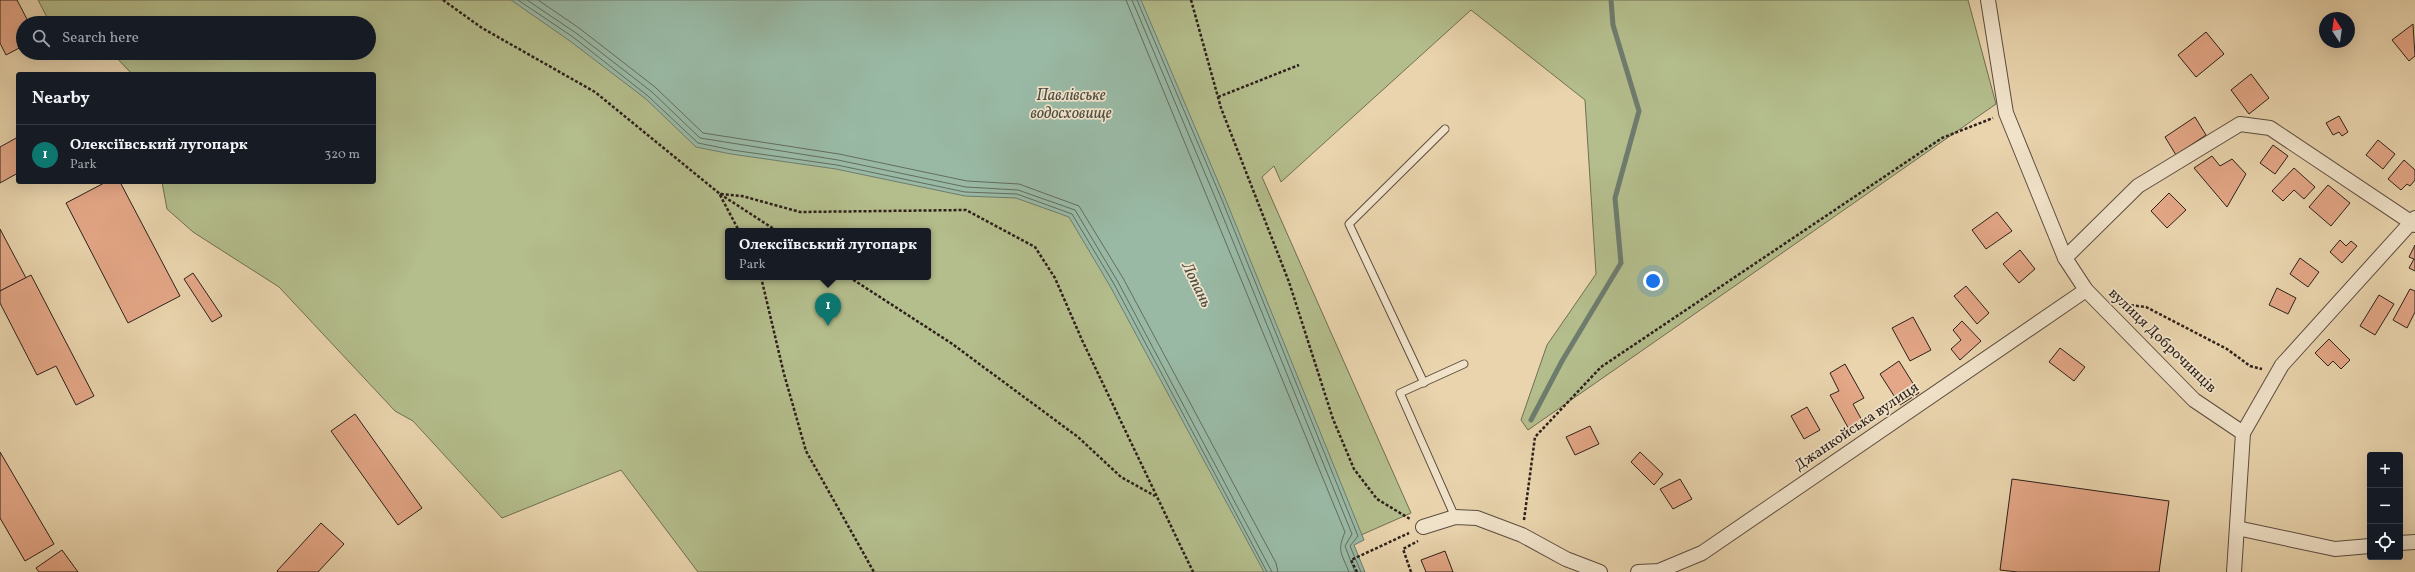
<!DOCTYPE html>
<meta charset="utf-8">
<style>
body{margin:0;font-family:Vollkorn,serif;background:#20242c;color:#f1f3f6}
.controls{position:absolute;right:12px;bottom:12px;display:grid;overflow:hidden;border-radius:4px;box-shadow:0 4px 16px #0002}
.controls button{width:36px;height:36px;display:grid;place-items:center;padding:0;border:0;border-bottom:1px solid #363941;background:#171b24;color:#f1f3f6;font:20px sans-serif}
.compass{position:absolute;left:2319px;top:12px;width:36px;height:36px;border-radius:50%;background:#171b24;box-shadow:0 4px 16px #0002;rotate:347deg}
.you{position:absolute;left:1653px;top:281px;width:14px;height:14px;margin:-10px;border:3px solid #fff;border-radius:50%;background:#1a73e8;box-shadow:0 0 0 6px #1a73e833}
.badge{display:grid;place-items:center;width:26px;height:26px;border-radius:50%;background:#0f766e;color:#fff;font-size:13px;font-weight:700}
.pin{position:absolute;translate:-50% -33px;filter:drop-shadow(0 1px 2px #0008)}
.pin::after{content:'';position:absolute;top:21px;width:14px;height:12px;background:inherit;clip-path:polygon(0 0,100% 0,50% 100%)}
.popup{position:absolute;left:725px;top:228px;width:206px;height:52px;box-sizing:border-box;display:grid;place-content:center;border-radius:4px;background:#171b24;filter:drop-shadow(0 1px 3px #0005);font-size:13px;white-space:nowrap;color:#9ea1a6}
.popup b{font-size:15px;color:#f1f3f6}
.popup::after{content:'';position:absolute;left:50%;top:100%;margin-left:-8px;border:8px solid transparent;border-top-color:#171b24}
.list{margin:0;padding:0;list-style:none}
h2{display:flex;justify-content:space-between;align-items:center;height:52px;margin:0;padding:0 16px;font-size:17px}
h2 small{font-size:13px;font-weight:400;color:#9ea1a6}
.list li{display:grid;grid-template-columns:26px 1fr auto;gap:12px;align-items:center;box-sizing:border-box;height:60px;padding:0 16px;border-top:1px solid #363941}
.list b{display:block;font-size:15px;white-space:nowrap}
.list p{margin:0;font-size:13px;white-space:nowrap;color:#9ea1a6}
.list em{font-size:13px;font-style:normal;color:#9ea1a6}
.icon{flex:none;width:22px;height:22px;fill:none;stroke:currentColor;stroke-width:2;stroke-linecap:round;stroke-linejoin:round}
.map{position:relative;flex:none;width:2415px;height:572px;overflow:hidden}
.search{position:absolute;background:#171b24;box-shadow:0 4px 16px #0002;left:16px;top:16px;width:360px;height:44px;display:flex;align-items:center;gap:10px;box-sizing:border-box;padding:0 14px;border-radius:22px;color:#9ea1a6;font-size:15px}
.panel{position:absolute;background:#171b24;box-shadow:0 4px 16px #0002;left:16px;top:72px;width:360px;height:112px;border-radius:4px}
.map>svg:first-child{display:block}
.green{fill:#b4bd8c;stroke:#706e54;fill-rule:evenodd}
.water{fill:#99b9a5;stroke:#6e7c6e}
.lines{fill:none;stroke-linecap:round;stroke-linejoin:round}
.shore{stroke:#636c60;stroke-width:1}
.stream{stroke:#6e7c6e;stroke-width:5}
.building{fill:#e4a787;stroke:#2d201b}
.service-casing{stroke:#5c4d40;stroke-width:9}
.minor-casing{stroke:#5c4d40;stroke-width:16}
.path{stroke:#2d201b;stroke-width:2.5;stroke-dasharray:3 2;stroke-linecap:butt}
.service{stroke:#f1e3ca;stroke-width:7}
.minor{stroke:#f1e3ca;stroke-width:14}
.labels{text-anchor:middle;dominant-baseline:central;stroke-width:3.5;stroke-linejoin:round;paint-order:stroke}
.street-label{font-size:15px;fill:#2d201b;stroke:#f1e3ca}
.water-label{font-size:16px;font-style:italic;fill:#4d4e44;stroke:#f1e3ca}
</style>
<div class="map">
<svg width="2415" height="572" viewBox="0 0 2415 572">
<rect width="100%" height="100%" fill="#e9d4ad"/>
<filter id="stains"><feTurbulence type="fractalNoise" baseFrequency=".005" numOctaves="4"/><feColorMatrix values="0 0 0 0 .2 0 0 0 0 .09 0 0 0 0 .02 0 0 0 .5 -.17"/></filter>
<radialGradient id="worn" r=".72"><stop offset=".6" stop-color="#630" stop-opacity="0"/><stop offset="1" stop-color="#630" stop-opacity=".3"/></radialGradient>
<path class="green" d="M38,0H1968L1996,104L1528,430L1521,420L1547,345L1596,274L1585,100L1471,10L1281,182L1274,166L1262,177L1411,513L1277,572H698L621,470L502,518L413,421L395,411L279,287L193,232L167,209L162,182H374V74H132L112,53H369V23H50ZM728,231H928V277H728Z"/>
<polygon class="water" points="511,0 1141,0 1225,198 1364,540 1354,545 1365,572 1264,572 1110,286 1069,217 1016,198 965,196 836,169 731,154 696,147 646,99 570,41"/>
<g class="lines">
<g class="shore">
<polyline points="518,0 573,37 648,96 698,143 732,150 837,165 965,192 1017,194 1072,214 1114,284 1267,572"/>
<polyline points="527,0 576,33 652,92 700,138 838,160 966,187 1018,190 1075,210 1118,282 1272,572"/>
<polyline points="538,0 579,28 655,87 703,133 839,154 967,181 1019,184 1079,206 1123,278 1276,563 1278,572"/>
<path d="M1126,0L1345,532C1337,551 1341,552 1349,572"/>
<polyline points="1132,0 1217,202 1352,534 1345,546 1355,572"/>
<polyline points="1137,0 1222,200 1358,536 1350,546 1361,572"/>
</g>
<polyline class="stream" points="1531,420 1562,361 1621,263 1615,198 1639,111 1613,25 1611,0"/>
</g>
<g class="building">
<polygon points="0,0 17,0 29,23 23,23 23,46 6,55 0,43"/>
<polygon points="2413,24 2415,56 2409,61 2392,40"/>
<polygon points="2206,32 2224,54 2196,77 2178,55"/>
<polygon points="2251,74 2269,98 2249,114 2231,90"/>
<polygon points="2339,116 2348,132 2342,136 2339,132 2333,135 2326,123"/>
<polygon points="2195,117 2206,135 2176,155 2165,137"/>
<polygon points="18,137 18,173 0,183 0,147"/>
<polygon points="2378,140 2395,154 2383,169 2366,155"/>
<polygon points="2273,145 2288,156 2275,174 2260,163"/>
<polygon points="2212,156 2220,166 2232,159 2246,174 2227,207 2194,168"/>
<polygon points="2404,160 2415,170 2415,180 2410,186 2407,184 2401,190 2388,179"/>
<polygon points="2294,168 2315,187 2304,199 2294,190 2283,201 2272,191"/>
<polygon points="106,182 120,182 180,296 128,323 66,203"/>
<polygon points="2328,185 2350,203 2331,226 2309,207"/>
<polygon points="2169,193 2186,210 2167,228 2151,211"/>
<polygon points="1997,212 2012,231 1986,249 1972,230"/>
<polygon points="0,229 26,278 0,291"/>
<polygon points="2340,240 2346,246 2351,241 2357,246 2342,263 2330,252"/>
<polygon points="2415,245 2415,271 2409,268 2414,259 2409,257"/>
<polygon points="2020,250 2035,269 2019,283 2003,264"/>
<polygon points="2300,258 2319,272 2308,287 2290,274"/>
<polygon points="193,273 222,316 212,322 184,279"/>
<polygon points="31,275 94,396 76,405 56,366 37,375 0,303 0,291"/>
<polygon points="1966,286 1989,313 1977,324 1954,296"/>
<polygon points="2277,288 2296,298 2288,314 2269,305"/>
<polygon points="2410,289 2415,291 2415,312 2407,328 2393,320"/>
<polygon points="2379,295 2394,304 2375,335 2360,326"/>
<polygon points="1913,317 1931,350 1910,361 1892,328"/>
<polygon points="1962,321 1981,341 1960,360 1951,349 1961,340 1953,330"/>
<polygon points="2329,339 2350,360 2341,369 2333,361 2328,366 2315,353"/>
<polygon points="2060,348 2085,367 2074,381 2049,362"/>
<polygon points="1899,361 1919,393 1900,405 1880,374"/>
<polygon points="1845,364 1864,398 1853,404 1864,424 1850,431 1830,395 1839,391 1830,373"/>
<polygon points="1807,407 1820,430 1804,439 1791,416"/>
<polygon points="355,414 422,508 398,525 331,431"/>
<polygon points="1590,426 1599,444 1575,455 1566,437"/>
<polygon points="0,452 54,544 25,561 0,518"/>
<polygon points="1640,452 1663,474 1654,485 1631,462"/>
<polygon points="1680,479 1692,499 1673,509 1660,489"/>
<polygon points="2012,479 2169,501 2159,572 2018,572 2000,570"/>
<polygon points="321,523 344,544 318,572 278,572 277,571"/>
<polygon points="62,550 78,572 39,572 36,568"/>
<polygon points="1445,551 1453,572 1426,572 1421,560"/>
</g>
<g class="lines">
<g class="service-casing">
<g id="service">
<polyline points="1424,383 1349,224 1445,129"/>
<polyline points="1455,517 1400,393 1464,364"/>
</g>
</g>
<g class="minor-casing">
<g id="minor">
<polyline points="1988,0 2006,113 2065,258 2086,290 2194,400 2243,433"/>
<polyline points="2065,258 2138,186 2240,124 2270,128 2415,225"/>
<polyline points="1423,527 1455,517 1477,518 1522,535 1566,559 1600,572"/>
<polyline points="2237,528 2335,549 2370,546"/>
<polyline points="2400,543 2415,542"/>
<polyline points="1638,572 1659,571 1702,553 2086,290"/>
<polyline points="2234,572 2243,433 2282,365 2415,218"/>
</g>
</g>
<g class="path">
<polyline points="443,0 482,28 595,92 720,194 742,196 800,212 966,210 1035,247 1055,278 1082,340 1193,572"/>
<polyline points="1191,0 1221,108 1289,282 1333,419 1354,469 1377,499 1410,519"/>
<polyline points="1218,97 1299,65"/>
<polyline points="720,194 777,231"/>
<polyline points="720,195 739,231"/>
<polyline points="761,277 784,374 806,451 874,572"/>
<polyline points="849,277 951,343 1078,437 1121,477 1155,496"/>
<polyline points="2121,304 2146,307 2227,349 2250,366 2262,369"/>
<polyline points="1524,520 1535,437 1601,367 1942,138 1993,118"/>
<polyline points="1357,572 1351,560 1409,533"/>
<polyline points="1411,572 1403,549 1418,541"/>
</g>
<use href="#service" class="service"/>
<use href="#minor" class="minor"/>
</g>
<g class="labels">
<g class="street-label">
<text transform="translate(2162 341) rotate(44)">вулиця Доброчинців</text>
<text transform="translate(1857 427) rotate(-34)">Джанкойська вулиця</text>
</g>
<g class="water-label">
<text x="1071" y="96">Павлівське<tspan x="1071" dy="18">водосховище</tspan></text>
<text transform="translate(1196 285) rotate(64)">Лопань</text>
</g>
</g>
<rect width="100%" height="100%" filter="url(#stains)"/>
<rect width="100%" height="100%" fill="url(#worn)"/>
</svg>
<div class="controls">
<button>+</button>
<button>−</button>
<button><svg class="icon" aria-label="locate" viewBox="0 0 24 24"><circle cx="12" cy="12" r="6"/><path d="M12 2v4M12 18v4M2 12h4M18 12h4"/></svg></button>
</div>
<svg class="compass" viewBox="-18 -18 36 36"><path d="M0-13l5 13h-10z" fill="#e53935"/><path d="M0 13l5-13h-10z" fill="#9ea1a6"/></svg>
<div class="you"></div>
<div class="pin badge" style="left:828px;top:326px">1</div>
<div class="popup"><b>Олексіївський лугопарк</b>Park</div>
<div class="search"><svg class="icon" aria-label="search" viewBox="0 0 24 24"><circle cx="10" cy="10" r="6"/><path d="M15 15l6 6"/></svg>Search here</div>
<section class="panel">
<h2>Nearby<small></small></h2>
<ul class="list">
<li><span class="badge">1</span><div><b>Олексіївський лугопарк</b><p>Park</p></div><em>320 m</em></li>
</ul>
</section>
</div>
